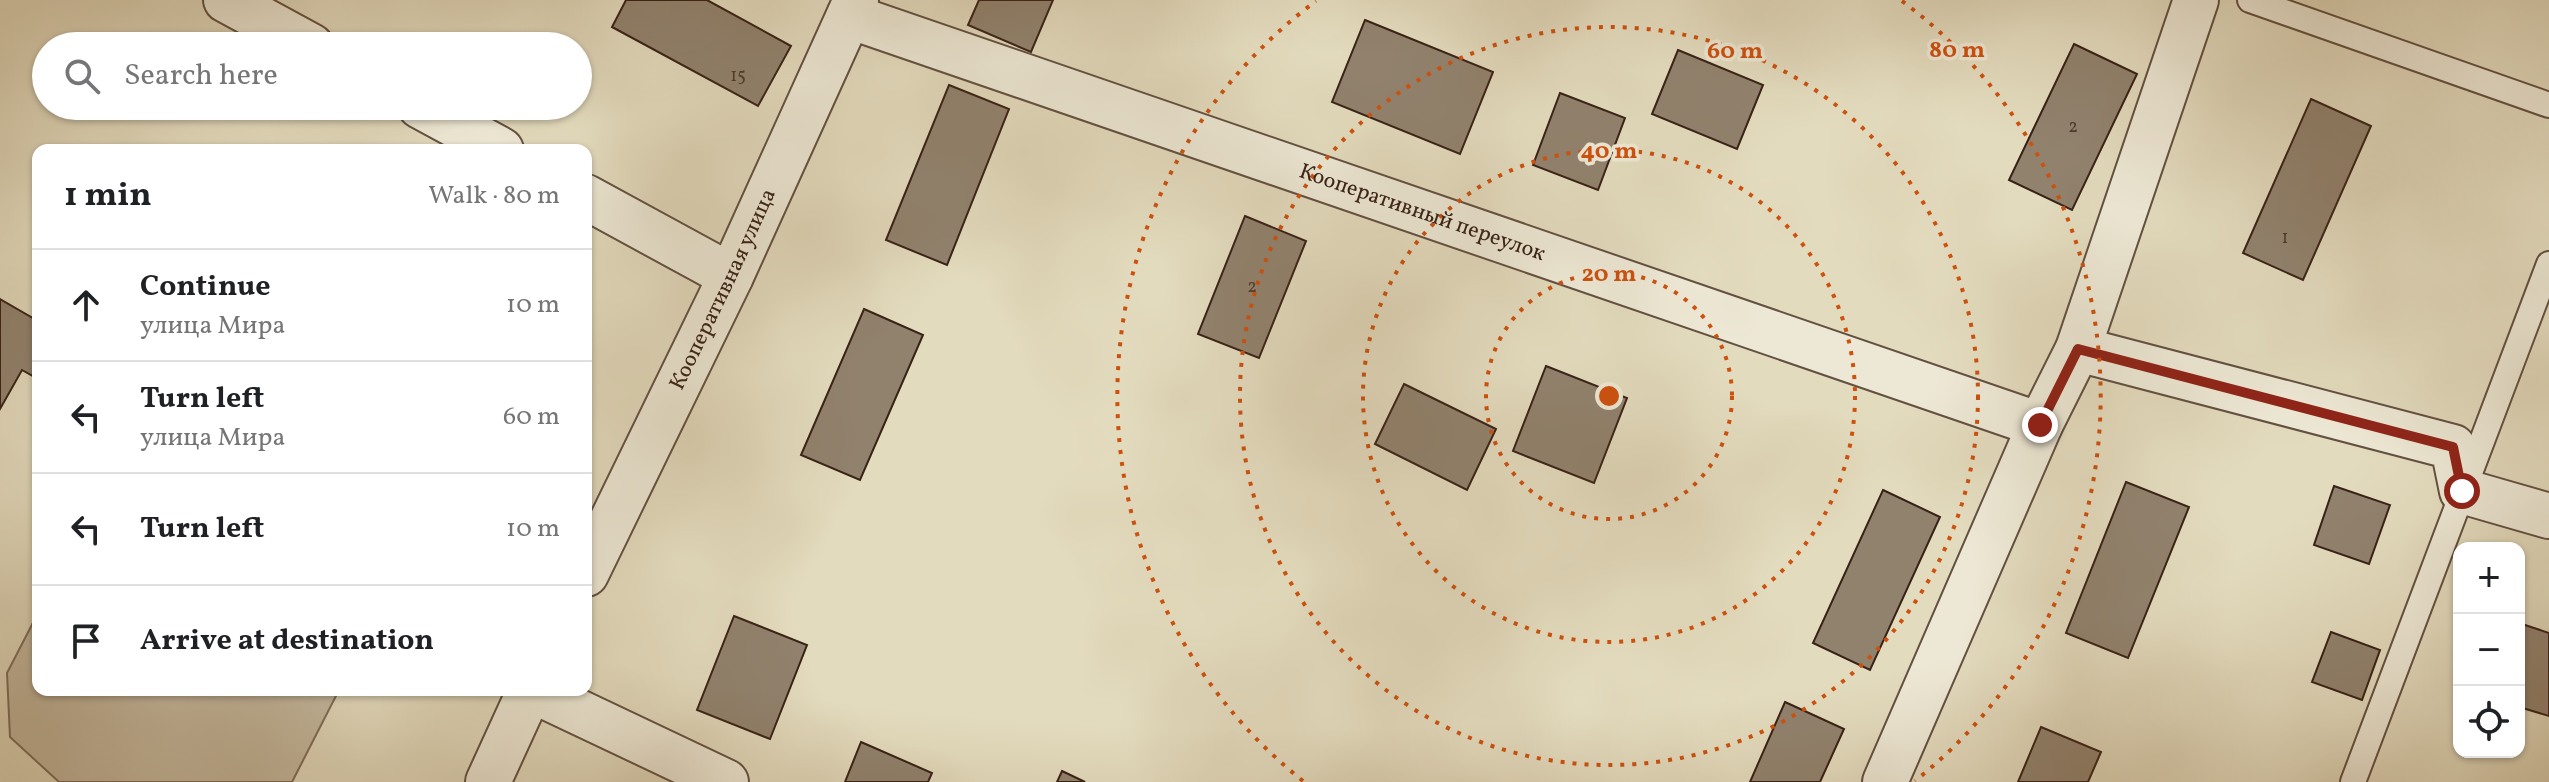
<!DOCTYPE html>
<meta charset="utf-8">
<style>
body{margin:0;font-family:Vollkorn,serif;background:#f6f6f6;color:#202124}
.controls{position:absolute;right:24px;bottom:24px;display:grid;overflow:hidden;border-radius:16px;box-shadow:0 2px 6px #0004}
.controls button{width:72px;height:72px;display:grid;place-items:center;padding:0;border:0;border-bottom:2px solid #e0e0e0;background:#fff;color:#202124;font:40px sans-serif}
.stop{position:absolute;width:24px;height:24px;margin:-18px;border:6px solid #8f2418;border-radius:50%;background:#fff}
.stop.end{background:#8f2418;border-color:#fff;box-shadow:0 2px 8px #0008}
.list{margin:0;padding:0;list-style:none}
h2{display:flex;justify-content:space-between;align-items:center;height:104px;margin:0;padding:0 32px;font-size:34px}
h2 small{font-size:26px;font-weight:400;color:#757577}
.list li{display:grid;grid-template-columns:52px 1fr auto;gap:24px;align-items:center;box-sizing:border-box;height:112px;padding:0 32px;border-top:2px solid #e0e0e0}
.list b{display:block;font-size:30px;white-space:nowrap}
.list p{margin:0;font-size:26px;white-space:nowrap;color:#757577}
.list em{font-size:26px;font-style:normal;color:#757577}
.icon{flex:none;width:44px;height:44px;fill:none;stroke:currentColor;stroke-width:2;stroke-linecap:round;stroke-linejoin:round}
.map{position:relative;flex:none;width:2549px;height:782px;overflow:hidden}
.search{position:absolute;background:#fff;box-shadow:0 2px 6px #0004;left:32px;top:32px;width:560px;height:88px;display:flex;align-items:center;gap:20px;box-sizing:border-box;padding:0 28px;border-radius:44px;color:#757577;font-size:30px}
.panel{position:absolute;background:#fff;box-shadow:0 2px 6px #0004;left:32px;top:144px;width:560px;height:552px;border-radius:16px}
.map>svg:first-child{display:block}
.green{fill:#c6bba2;stroke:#7f6e5c;stroke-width:2}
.building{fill:#91826e;stroke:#382117;stroke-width:2}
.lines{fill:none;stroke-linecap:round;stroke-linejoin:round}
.lane-casing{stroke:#635041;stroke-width:28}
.street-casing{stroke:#635041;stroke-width:48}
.lane{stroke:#ede8d5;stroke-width:24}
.street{stroke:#ede8d5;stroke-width:44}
.route{stroke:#8f2418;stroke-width:10}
.ring{fill:none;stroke:#ce510e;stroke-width:4;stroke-dasharray:4 8}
.labels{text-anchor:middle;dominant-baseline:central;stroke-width:7;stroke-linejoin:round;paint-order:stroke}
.number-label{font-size:18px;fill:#4e392d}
.street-label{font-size:22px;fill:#382117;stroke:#ede8d5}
.centre{fill:#ce510e;stroke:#ede8d5;stroke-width:4}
.ring-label{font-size:24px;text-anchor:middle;font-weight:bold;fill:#ce510e;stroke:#ede8d5;stroke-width:7;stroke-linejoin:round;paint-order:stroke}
</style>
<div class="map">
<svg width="2549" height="782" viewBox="0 0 2549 782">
<rect width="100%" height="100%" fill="#e3dbbe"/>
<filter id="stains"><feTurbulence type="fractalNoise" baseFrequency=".0025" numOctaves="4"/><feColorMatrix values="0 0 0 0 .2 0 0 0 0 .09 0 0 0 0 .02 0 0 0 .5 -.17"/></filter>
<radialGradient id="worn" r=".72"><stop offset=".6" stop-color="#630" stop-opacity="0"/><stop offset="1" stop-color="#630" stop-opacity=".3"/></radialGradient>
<polygon class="green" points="38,613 38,690 339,690 292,782 59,782 10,737 7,673"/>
<g class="building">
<polygon points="626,0 707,0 791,46 758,106 612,27"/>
<polygon points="979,0 1053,0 1031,52 968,25"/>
<polygon points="1365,20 1493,72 1460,154 1332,102"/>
<polygon points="2074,44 2137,74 2072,210 2009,180"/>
<polygon points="1678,50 1763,85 1737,149 1652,114"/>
<polygon points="949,85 1009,109 947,265 886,240"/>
<polygon points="1560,93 1625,118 1598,190 1533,165"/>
<polygon points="2311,99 2371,126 2303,280 2243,253"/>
<polygon points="1245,216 1306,241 1259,358 1198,334"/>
<polygon points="0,299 38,321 38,379 22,370 0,409"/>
<polygon points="864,309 923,335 860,480 801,455"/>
<polygon points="1546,366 1627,398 1594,483 1513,451"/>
<polygon points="1404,384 1496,429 1467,490 1375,444"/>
<polygon points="2126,482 2189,507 2128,658 2066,633"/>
<polygon points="2334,486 2390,505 2369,564 2314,545"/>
<polygon points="1883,490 1940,517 1870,670 1813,643"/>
<polygon points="734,616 807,645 770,739 697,710"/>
<polygon points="2522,624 2549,633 2549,716 2519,707 2519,632"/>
<polygon points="2331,632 2380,650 2362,700 2312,682"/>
<polygon points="1785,702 1844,729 1820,782 1750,782"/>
<polygon points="2041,727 2101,752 2088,782 2018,782"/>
<polygon points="861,742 932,773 928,782 845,782"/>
<polygon points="1062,771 1085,782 1057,782"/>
</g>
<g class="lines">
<g class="lane-casing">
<g id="lane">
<polyline points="2250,0 2549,105"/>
<polyline points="2353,782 2549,264"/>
</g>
</g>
<g class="street-casing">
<g id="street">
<polyline points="226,0 311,46"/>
<path id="s1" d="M849,16L2040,425"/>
<polyline points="420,106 501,150"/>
<polyline points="586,197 731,276"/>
<polyline points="2078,349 2453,447 2462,491 2549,516"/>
<path id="s2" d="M586,574L731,276L856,0"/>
<polyline points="532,690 726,782"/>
<polyline points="488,782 530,690"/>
<polyline points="1885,782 2040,425 2078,349 2196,0"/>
</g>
</g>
<use href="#lane" class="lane"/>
<use href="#street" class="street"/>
</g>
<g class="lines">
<polyline class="route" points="2040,425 2078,349 2453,447 2462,491"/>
</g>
<g class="ring">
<circle cx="1609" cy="396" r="123"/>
<circle cx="1609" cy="396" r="246"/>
<circle cx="1609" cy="396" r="369"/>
<path d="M1303 781A492 492 0 0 1 1316 1M1902 1A492 492 0 0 1 1915 781"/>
</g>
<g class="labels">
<g class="number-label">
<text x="738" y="76">15</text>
<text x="2073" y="127">2</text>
<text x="2285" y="238">1</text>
<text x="1252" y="287">2</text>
</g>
<g class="street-label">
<text stroke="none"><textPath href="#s1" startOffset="606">Кооперативный переулок</textPath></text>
<text stroke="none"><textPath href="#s2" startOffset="316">Кооперативная улица</textPath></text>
</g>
</g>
<circle cx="1609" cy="396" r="12" class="centre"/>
<g class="ring-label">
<text x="1957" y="57">80 m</text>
<text x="1735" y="58">60 m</text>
<text x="1609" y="158">40 m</text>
<text x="1609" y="281">20 m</text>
</g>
<rect width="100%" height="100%" filter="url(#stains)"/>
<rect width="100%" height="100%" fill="url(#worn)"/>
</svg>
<div class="controls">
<button>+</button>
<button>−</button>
<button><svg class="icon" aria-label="locate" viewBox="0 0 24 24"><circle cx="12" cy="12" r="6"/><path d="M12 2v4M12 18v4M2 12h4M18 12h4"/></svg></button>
</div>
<div class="stop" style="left:2462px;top:491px"></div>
<div class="stop end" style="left:2040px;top:425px"></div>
<div class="search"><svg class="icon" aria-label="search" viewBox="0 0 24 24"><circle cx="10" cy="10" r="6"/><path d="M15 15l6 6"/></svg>Search here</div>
<section class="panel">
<h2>1 min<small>Walk · 80 m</small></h2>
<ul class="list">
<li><svg class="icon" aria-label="ahead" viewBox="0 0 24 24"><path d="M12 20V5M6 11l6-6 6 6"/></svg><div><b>Continue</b><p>улица Мира</p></div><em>10 m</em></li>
<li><svg class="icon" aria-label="left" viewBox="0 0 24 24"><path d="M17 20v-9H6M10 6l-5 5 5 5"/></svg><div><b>Turn left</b><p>улица Мира</p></div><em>60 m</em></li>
<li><svg class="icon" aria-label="left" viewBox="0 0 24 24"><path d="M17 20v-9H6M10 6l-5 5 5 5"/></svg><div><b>Turn left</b></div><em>10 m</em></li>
<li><svg class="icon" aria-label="arrive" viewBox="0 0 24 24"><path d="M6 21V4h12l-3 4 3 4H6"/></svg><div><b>Arrive at destination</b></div></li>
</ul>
</section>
</div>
